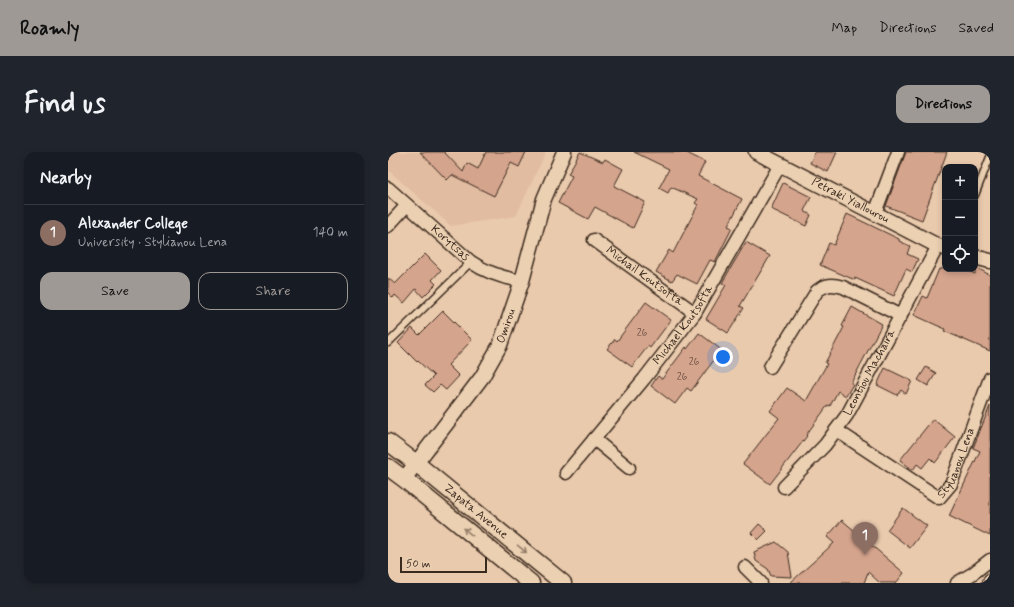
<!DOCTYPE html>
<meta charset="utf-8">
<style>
body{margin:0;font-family:Mynerve,sans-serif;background:#20242c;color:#f1f3f6}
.controls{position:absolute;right:12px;top:12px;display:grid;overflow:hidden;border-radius:8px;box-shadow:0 2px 6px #0003}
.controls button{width:36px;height:36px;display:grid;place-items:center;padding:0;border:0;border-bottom:1px solid #363941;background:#171b24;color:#f1f3f6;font:20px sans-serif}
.scale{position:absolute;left:12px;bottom:10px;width:87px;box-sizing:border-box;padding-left:4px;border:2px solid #3b2a1e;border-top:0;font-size:11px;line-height:14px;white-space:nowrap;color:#3b2a1e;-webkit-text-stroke:3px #ebd0b2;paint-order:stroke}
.you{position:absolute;left:335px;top:205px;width:14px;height:14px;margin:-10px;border:3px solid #fff;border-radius:50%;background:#1a73e8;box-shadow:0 0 0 6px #1a73e833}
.badge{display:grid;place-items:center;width:26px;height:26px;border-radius:50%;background:#9f9995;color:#fff;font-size:13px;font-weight:700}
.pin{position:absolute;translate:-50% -33px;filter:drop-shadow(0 1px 2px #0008)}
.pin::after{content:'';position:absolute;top:21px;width:14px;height:12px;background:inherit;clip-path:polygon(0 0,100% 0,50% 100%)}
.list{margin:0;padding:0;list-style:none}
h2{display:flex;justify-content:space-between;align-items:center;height:52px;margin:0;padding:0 16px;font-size:17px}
h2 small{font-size:13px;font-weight:400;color:#9ea1a6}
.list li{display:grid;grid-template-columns:26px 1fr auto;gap:12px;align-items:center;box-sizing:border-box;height:56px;padding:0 16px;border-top:1px solid #363941}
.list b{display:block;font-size:15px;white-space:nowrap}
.list p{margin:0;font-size:13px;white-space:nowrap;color:#9ea1a6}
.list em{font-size:13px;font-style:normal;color:#9ea1a6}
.actions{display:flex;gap:8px;padding:12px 16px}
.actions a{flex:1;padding:9px 0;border:1px solid #9f9995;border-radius:12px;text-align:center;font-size:14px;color:#9f9995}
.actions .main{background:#9f9995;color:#111}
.icon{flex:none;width:22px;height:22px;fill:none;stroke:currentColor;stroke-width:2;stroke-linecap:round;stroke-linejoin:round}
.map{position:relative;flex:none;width:602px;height:431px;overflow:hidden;border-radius:12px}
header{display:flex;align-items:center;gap:24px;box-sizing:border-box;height:56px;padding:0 20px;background:#9f9995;color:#111}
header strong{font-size:19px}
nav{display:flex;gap:22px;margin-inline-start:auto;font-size:14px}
.intro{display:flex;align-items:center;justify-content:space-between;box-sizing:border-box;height:96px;padding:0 24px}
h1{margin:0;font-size:28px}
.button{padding:10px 18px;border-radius:12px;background:#9f9995;color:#111;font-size:14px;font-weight:700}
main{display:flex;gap:24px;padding:0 24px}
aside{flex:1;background:#171b24;border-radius:12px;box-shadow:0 2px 6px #0003}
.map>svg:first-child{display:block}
.built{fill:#e1bca0}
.building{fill:#d5a48d;stroke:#3b2a1e}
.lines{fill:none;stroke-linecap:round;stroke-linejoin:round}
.service-casing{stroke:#3b2a1e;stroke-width:9}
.minor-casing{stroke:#3b2a1e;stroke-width:15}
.tertiary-casing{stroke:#3b2a1e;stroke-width:17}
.secondary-casing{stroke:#3b2a1e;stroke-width:19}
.service{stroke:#ebd0b2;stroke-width:6}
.minor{stroke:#ebd0b2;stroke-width:12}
.tertiary{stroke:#ebd0b2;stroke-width:14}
.secondary{stroke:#ebd0b2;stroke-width:16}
.oneway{stroke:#937d68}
.labels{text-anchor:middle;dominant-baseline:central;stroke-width:3;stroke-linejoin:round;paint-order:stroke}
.number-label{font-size:10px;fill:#62483a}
.street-label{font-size:12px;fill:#3b2a1e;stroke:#ebd0b2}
</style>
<header>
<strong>Roamly</strong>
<nav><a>Map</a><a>Directions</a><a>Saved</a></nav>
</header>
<div class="intro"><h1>Find us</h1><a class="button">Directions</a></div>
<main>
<aside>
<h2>Nearby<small></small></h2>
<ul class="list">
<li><span class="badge" style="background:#8d6e63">1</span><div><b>Alexander College</b><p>University · Stylianou Lena</p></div><em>140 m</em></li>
</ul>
<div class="actions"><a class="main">Save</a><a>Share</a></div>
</aside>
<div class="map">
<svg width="602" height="431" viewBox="0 0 602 431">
<rect width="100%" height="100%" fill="#eacaad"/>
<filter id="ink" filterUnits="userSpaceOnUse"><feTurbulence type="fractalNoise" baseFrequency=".025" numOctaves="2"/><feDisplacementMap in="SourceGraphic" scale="8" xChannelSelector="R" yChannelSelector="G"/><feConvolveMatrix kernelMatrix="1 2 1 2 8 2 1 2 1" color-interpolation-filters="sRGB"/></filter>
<g filter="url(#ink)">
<polygon class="built" points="0,0 158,0 128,64 63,74 0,18"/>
<g class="building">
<polygon points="32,0 56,0 75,20 79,11 90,17 98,0 138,0 131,15 123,11 106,44 64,23 59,28"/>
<polygon points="192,0 215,10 217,7 235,17 226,34 257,50 245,76 207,55 200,67 170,51 184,24 180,22"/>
<polygon points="246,0 297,0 317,10 310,24 354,47 340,74 344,76 327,110 322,108 309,132 289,122 284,129 268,120 281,98 285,101 310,53 307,51 310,47 283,35 280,41 271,36 281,17"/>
<polygon points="427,0 449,0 440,20 422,11"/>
<polygon points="518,0 559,0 534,68 498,54"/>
<polygon points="395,31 423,45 416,59 423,63 418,74 383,57"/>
<polygon points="459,62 511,87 511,89 522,94 519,102 530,107 524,120 518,117 506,144 467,126 467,128 432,113 441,91 446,93"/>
<polygon points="358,90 382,104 352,154 356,156 340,181 318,167 338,133 334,131"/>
<polygon points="37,102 53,118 44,128 48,132 35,145 28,137 16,151 7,143 5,146 0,141 0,126 7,132"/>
<polygon points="587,115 602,123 602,199 556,179 557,177 526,163 535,144 539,146 551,117 576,117 587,122"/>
<polygon points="258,150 283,168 262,196 260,194 244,215 219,197 227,187 229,189"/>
<polygon points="464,155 494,172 463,231 465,232 458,244 450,239 442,254 440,253 418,283 419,284 382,332 355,312 391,266 382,259 399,236 418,249 439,212 437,211 456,175 454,174"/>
<polygon points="55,159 84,188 60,213 71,224 58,238 52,233 45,240 37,233 46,224 30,209 29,210 10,191 24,176 31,183"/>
<polygon points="311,181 335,199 328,210 326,208 303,239 299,236 287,252 263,234 270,224 274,227 298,195 299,197"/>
<polygon points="538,215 548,221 540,234 530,228"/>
<polygon points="497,216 524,229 518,242 513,238 509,243 489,233"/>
<polygon points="602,254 602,384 561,364 592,299 585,296"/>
<polygon points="545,267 567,285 547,311 542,306 534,316 529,312 525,318 512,308"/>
<polygon points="515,356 539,374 522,396 499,378"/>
<polygon points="454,368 516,421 508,431 492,431 480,420 476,431 402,431 446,391 439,385"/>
<polygon points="371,372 379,379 370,388 363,381"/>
<polygon points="388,390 400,400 404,425 383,424 380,417 368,409 366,400"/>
</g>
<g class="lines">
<g class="service-casing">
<g id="service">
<polyline points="587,43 602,5"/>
<polyline points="0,191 83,110"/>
</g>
</g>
<g class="minor-casing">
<g id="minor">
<path id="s1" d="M0,36L83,110C99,121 115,126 134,129"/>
<polyline points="487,61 510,0"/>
<polyline points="0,74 19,53"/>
<path id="s2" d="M206,88L307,161"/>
<path d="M382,215L429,139C438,132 444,132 455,135L513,164"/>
<path id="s3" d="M448,278L551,346L563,332L602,226"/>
<polyline points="206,287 241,316"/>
<path id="s4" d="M178,321L256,227L307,161L392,13"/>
<path id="s5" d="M396,335L437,293L459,263L550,94"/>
<polyline points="357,415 373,431"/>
<polyline points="569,431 584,422 602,408"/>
<polyline points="601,431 602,428"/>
</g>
</g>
<g class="tertiary-casing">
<g id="tertiary">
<path id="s6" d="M368,0L550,94L557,96"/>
<polyline points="587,105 602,109"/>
<path id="s7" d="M16,327L94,225L112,193L134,129L156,47L176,0"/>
</g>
</g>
<g class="secondary-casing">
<g id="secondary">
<path id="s8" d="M0,290L28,311L175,431"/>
<polyline points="0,315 16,327 143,431"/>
</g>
</g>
<use href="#service" class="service"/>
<use href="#minor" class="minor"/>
<use href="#tertiary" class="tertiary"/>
<use href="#secondary" class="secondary"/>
</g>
<defs><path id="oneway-shaft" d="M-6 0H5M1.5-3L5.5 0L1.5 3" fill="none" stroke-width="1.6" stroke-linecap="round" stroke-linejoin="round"/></defs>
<g class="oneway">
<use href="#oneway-shaft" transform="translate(80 380) rotate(-141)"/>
<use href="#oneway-shaft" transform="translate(134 397) rotate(39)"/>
</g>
</g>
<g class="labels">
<g class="number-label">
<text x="254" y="181">26</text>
<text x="306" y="210">26</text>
<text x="294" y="225">26</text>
</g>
<g class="street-label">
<text stroke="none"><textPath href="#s6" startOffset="106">Petraki Yiallourou</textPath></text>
<text stroke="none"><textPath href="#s1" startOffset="83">Korytsas</textPath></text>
<text stroke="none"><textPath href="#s2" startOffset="62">Michail Koutsofta</textPath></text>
<text stroke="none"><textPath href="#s4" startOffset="189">Michael Koutsofta</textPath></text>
<text stroke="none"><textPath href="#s7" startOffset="185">Omirou</textPath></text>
<text stroke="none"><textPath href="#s5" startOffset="144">Leontiou Machaira</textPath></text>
<text stroke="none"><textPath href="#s3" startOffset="163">Stylianou Lena</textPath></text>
<text stroke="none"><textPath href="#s8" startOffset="112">Zapata Avenue</textPath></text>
</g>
</g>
</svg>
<div class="controls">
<button>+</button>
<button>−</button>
<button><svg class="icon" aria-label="locate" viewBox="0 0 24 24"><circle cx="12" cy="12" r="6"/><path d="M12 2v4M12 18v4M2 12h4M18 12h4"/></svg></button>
</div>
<div class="scale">50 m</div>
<div class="you"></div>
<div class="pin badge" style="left:477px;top:403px;background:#8d6e63">1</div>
</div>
</main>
